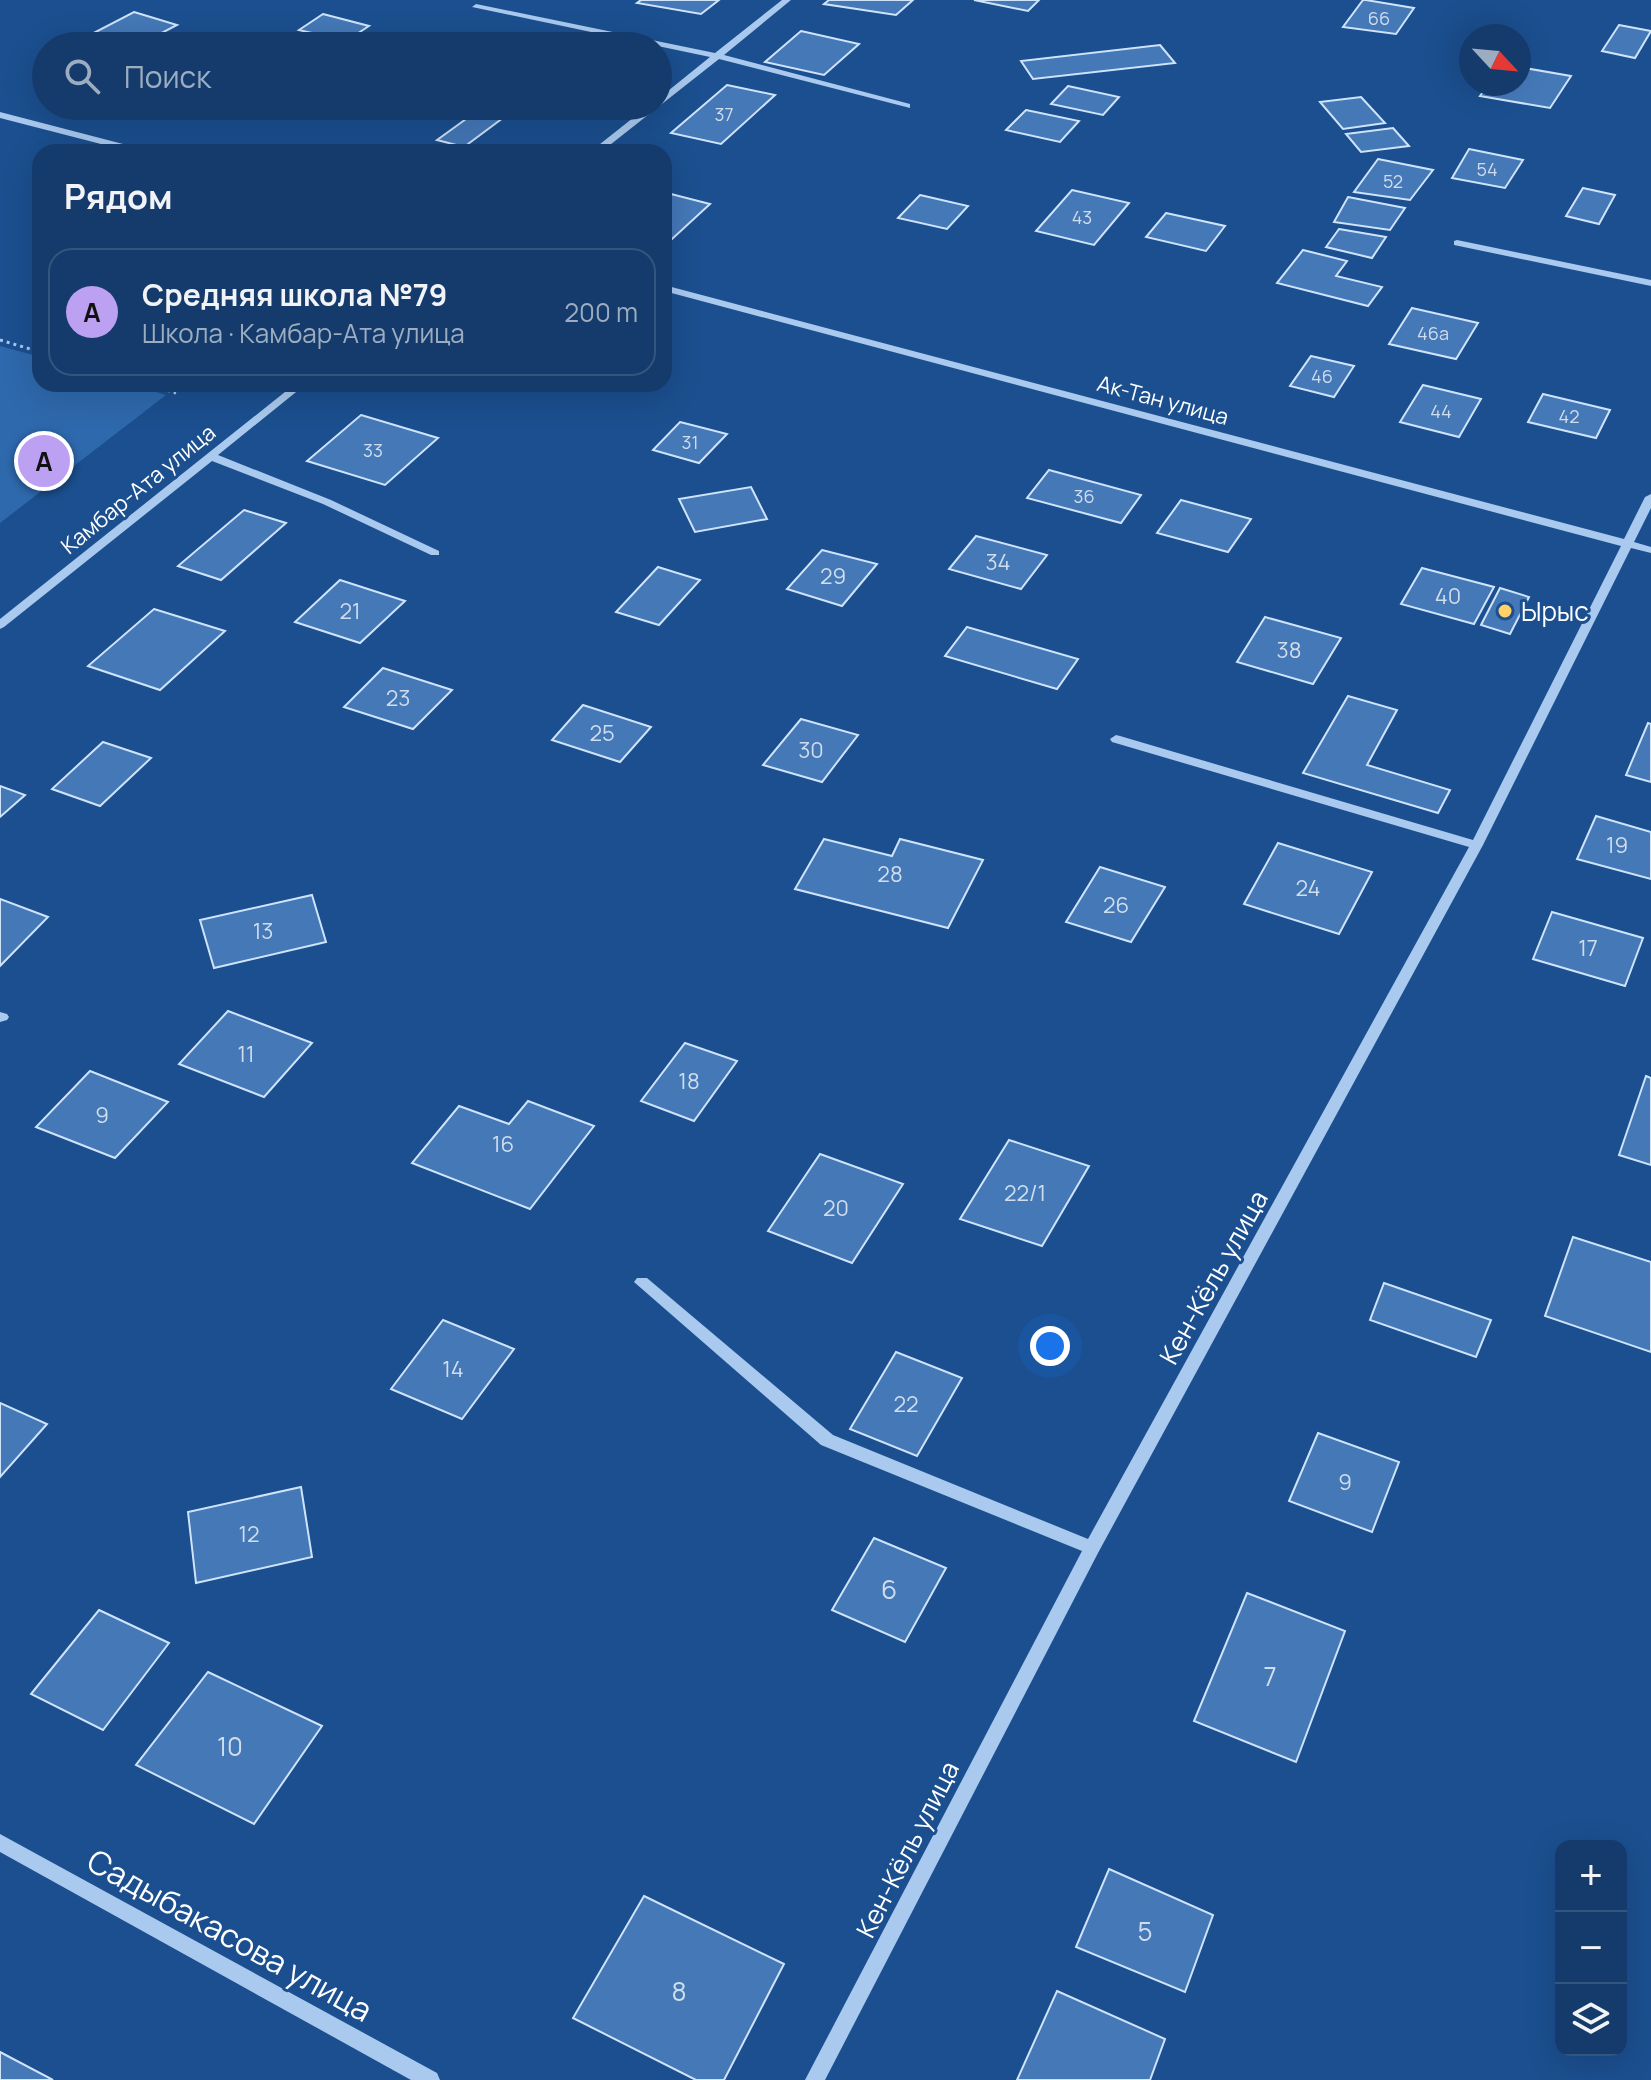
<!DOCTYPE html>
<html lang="ru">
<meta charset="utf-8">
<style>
body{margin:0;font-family:Manrope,sans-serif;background:#1d4271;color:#f1f3f6}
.controls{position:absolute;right:24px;bottom:24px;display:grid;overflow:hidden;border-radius:16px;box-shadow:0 8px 32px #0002}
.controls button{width:72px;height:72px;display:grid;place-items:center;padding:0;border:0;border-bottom:2px solid #33557e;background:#143b6b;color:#f1f3f6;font:40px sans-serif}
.compass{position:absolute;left:1459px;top:24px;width:72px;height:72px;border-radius:50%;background:#143b6b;box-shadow:0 8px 32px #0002;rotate:116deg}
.you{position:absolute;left:1050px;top:1346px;width:28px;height:28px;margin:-20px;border:6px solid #fff;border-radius:50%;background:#1a73e8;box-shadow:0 0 0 12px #1a73e833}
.badge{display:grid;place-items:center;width:52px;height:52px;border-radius:50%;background:#bca0f2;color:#111;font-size:26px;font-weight:700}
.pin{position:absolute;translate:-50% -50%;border:4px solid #fff;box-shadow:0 2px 8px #0006}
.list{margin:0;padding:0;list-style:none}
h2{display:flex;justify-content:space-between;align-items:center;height:104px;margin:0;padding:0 32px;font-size:34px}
h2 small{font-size:26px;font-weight:400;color:#9dadc1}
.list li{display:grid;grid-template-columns:52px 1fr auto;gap:24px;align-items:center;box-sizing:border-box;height:128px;margin:0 16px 16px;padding:0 16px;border:2px solid #33557e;border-radius:24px}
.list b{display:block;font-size:30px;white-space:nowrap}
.list p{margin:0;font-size:26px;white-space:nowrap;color:#9dadc1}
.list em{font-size:26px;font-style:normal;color:#9dadc1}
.icon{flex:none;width:44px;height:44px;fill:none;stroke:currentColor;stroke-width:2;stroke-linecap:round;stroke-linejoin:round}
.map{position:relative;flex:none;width:1651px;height:2080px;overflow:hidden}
.search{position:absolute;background:#143b6b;box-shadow:0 8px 32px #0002;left:32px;top:32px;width:640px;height:88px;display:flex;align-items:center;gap:20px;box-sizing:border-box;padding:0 28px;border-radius:44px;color:#9dadc1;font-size:30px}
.panel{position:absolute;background:#143b6b;box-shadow:0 8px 32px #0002;left:32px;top:144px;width:640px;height:248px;border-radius:24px}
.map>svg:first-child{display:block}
.green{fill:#2e69ad}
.building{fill:#4478b7;stroke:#cfe3fa;stroke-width:2}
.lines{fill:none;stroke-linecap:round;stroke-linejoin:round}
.path{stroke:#a9c9ee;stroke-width:3;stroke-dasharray:3 4;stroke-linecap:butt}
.minor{fill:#a9c9ee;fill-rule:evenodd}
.poi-dot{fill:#ffd166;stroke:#1b4f8f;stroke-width:3}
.labels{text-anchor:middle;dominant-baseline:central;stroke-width:6;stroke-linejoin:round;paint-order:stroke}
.far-number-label{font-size:18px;fill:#d0dded}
.far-street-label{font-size:22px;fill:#fff;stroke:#1b4f8f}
.number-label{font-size:22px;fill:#d0dded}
.poi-label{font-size:26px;fill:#fff;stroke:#1b4f8f;text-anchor:start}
.street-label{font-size:26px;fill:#fff;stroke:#1b4f8f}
.near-number-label{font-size:26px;fill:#d0dded}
.near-street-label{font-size:32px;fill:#fff;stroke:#1b4f8f}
</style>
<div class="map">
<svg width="1651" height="2080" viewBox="0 0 1651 2080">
<rect width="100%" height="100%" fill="#1b4f8f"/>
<polygon class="green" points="0,346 40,357 40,384 130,384 166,395 0,523"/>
<g class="building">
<polygon points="641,0 719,0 701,14 637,3"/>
<polygon points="829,0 913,0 896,15 824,4"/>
<polygon points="974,0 1039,0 1028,11"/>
<polygon points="1363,0 1366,0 1414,8 1396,34 1343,27"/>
<polygon points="134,12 177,25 137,46 99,46 80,40"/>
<polygon points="323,14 369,26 346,41 299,30"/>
<polygon points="1619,25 1651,31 1635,58 1602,51"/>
<polygon points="801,31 859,44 824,75 765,62"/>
<polygon points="516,37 555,46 503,46"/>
<polygon points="1160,45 1175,63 1033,79 1021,61"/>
<polygon points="1519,67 1571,76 1550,108 1480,96 1489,84 1519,84"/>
<polygon points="727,85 775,95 721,144 671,133"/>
<polygon points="1068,86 1119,97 1103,115 1051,104"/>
<polygon points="1361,97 1385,123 1343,129 1320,102"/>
<polygon points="484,106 511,112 464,147 437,140"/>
<polygon points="1026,110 1079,121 1060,142 1006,130"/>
<polygon points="1393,128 1409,146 1361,152 1346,134"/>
<polygon points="1469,149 1523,160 1505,188 1452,178"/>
<polygon points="1378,159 1433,170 1410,200 1354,192"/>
<polygon points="1583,188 1615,195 1599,224 1566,216"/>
<polygon points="1072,190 1129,203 1094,245 1036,231"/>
<polygon points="671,194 710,204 671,240 664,238 664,201"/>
<polygon points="920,195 968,206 947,229 898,218"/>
<polygon points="1348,197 1405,208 1390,230 1334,222"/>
<polygon points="1166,213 1225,226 1206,251 1146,237"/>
<polygon points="1339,229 1386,237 1372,258 1326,247"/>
<polygon points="1303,250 1347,261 1336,276 1382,287 1368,306 1277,283"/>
<polygon points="1412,308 1478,323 1456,359 1389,344"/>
<polygon points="1311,356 1354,366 1334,397 1290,386"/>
<polygon points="1423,385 1481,399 1459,437 1400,422"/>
<polygon points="1543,394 1610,410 1596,438 1528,422"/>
<polygon points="361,415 438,438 385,485 307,461"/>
<polygon points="680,422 727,434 699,463 653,450"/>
<polygon points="1049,470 1141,495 1121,523 1027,498"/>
<polygon points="751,487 767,519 695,532 679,499"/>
<polygon points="1181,500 1251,519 1228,552 1157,533"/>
<polygon points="244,510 286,523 221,580 178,566"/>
<polygon points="976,536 1047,555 1021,589 949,569"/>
<polygon points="822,550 877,564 842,606 787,589"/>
<polygon points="658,567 700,580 659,625 616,612"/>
<polygon points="1422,568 1494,587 1474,624 1401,604"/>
<polygon points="340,580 405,601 360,643 295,622"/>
<polygon points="1500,588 1529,597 1510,634 1481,625"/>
<polygon points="154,609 225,631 160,690 88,666"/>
<polygon points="1265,617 1341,638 1313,684 1237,662"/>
<polygon points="967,627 1078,659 1057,689 945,656"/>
<polygon points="383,668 452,690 413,729 344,707"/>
<polygon points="1348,696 1397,710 1367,765 1450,790 1438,813 1303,773"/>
<polygon points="583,705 651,727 620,762 552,740"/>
<polygon points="801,719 858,735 822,782 763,765"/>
<polygon points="1648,723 1651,724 1651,782 1626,775"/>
<polygon points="103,742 151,758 100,806 52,789"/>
<polygon points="0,786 25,795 0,817"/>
<polygon points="1596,816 1651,832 1651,879 1577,859"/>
<polygon points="824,839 892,856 900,839 983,860 948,928 795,889"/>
<polygon points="1278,843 1372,872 1339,934 1244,904"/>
<polygon points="1100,867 1165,887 1131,942 1066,922"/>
<polygon points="312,895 326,942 214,968 200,920"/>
<polygon points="0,899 48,917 0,966"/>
<polygon points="1552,912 1643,938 1625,986 1533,959"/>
<polygon points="228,1011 312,1043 264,1097 179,1064"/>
<polygon points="685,1043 737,1061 694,1121 641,1101"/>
<polygon points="90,1071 168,1102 115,1158 36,1127"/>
<polygon points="1646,1076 1651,1078 1651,1165 1619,1155"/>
<polygon points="528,1101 594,1126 530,1209 412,1163 459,1106 509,1124"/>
<polygon points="1009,1140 1089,1166 1042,1246 960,1219"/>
<polygon points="820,1154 903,1184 852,1263 768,1231"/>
<polygon points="1573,1237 1651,1262 1651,1352 1545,1316"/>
<polygon points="1384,1283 1491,1320 1476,1357 1370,1320"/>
<polygon points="443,1320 514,1349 462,1419 391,1389"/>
<polygon points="896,1352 962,1378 917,1456 850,1429"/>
<polygon points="0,1403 47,1424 0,1477"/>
<polygon points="1318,1433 1399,1462 1372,1532 1289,1501"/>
<polygon points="301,1487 312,1557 196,1583 188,1512"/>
<polygon points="874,1538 946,1568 905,1642 832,1610"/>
<polygon points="1247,1593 1345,1631 1296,1762 1194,1721"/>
<polygon points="99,1610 169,1643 103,1730 31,1694"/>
<polygon points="208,1672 322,1726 254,1824 136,1765"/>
<polygon points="1109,1869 1213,1915 1185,1992 1076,1947"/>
<polygon points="644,1896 784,1964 724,2080 696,2080 573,2018"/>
<polygon points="1057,1991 1165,2039 1150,2080 1017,2080"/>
<polygon points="0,2052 53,2080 0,2080"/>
</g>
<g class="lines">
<g class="path">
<polyline points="0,340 40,352"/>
<polyline points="147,384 176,393"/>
</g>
<g class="minor">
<polygon points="782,0 791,0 724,55 910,104 910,108 719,59 601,152 590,152 648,106 658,106 658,99 710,57 472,7 476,4 715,53"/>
<polygon points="0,112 146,150 148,152 132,152 0,118"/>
<polygon points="1457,240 1651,280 1651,286 1454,245 1454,241"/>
<polygon points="664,285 1624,539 1645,497 1651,494 1651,508 1634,542 1651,547 1651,553 1631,548 1483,845 1098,1553 825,2080 805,2080 1082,1551 821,1445 634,1282 637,1278 647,1278 833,1435 1088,1539 1469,847 1112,742 1110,739 1116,735 1120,736 1473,840 1621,546 664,291"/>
<polygon points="295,384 306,384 218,455 331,500 439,551 439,555 431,555 323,504 212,461 4,627 0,629 0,619"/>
<polygon points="0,1012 7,1014 9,1017 7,1020 0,1022"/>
<polygon points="0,1834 437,2073 440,2080 411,2080 0,1852"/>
</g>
</g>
<circle class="poi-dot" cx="1505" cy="611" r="8"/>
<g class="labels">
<g class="far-number-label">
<text x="1379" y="18">66</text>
<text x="724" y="114">37</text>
<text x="1487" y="169">54</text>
<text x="1393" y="181">52</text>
<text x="1082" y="217">43</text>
<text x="1433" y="333">46а</text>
<text x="1322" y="376">46</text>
<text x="1441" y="411">44</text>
<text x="1569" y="416">42</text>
<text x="690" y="442">31</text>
<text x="373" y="450">33</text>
<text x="1084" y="496">36</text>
</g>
<g class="far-street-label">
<text transform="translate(1163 400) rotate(15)">Ак-Тан улица</text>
<text transform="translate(138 489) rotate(-39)">Камбар-Ата улица</text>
</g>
<g class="number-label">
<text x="998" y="562">34</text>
<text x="833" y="576">29</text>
<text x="1448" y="596">40</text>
<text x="350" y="611">21</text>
<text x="1289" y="650">38</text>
<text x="398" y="698">23</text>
<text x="602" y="733">25</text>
<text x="811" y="750">30</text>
<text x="1617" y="845">19</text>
<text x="890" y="874">28</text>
<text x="1308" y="888">24</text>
<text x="1116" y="905">26</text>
<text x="263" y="931">13</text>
<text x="1588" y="948">17</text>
<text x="246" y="1054">11</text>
<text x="689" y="1081">18</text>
<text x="102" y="1115">9</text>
<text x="503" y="1144">16</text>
<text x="1025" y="1193">22/1</text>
<text x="836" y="1208">20</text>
<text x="453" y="1369">14</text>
<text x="906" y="1404">22</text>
<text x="1345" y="1482">9</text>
<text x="249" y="1534">12</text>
</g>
<g class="poi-label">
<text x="1521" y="611">Ырыс</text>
</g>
<g class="street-label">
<text transform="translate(1213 1277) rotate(-61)">Кен-Кёль улица</text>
<text transform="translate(907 1849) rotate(-63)">Кен-Кёль улица</text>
</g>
<g class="near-number-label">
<text x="889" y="1589">6</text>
<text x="1270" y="1676">7</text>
<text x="230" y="1746">10</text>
<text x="1145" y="1931">5</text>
<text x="679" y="1991">8</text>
</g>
<g class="near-street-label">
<text transform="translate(230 1935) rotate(29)">Садыбакасова улица</text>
</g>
</g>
</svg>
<div class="controls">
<button>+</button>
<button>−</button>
<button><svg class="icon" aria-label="layers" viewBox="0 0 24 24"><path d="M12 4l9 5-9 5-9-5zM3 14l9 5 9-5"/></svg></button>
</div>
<svg class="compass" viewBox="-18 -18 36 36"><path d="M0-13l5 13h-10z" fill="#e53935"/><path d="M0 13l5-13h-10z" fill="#9dadc1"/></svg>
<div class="you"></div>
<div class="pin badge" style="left:44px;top:461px">A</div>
<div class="search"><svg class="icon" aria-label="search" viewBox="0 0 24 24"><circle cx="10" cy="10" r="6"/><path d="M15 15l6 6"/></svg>Поиск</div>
<section class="panel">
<h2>Рядом<small></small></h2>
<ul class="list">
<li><span class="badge">A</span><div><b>Средняя школа №79</b><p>Школа · Камбар-Ата улица</p></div><em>200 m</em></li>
</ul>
</section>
</div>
